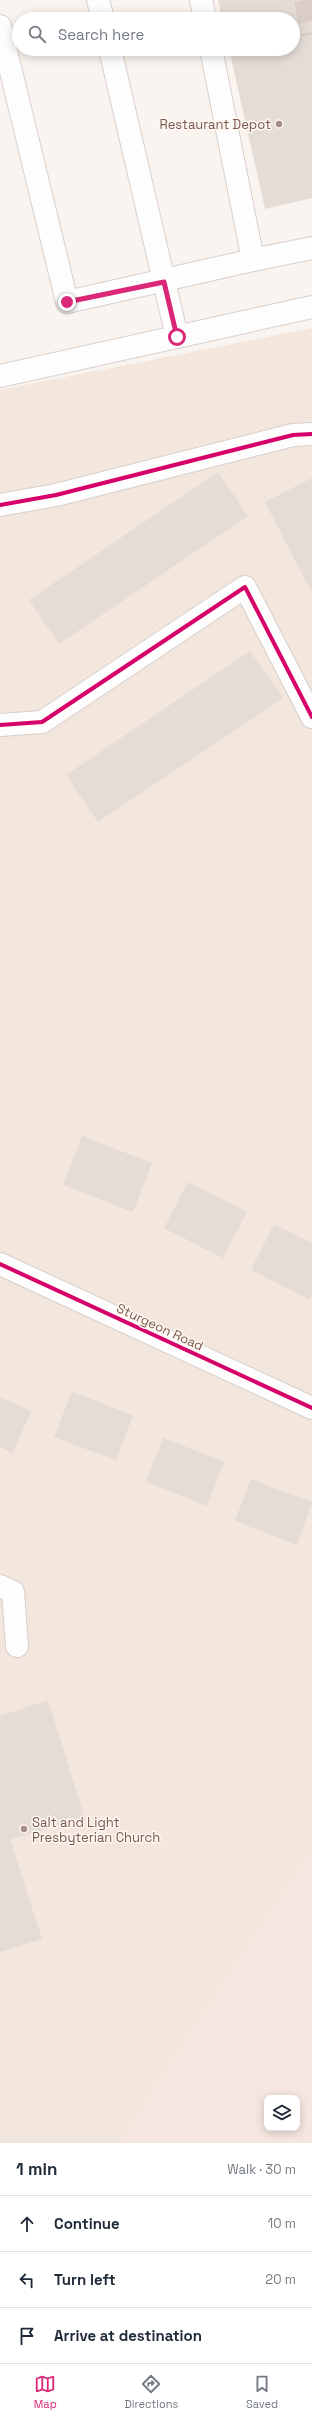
<!DOCTYPE html>
<meta charset="utf-8">
<style>
body{margin:0;font-family:"Space Grotesk",sans-serif;background:#f2f2f3;color:#1f2937}
.controls{position:absolute;right:12px;bottom:12px;display:grid;overflow:hidden;border-radius:8px;box-shadow:0 2px 10px #0003}
.controls button{width:36px;height:36px;display:grid;place-items:center;padding:0;border:0;border-bottom:1px solid #e0e1e3;background:#fff;color:#1f2937;font:20px sans-serif}
.stop{position:absolute;width:12px;height:12px;margin:-9px;border:3px solid #db2777;border-radius:50%;background:#fff}
.stop.end{background:#db2777;border-color:#fff;box-shadow:0 1px 4px #0008}
.list{margin:0;padding:0;list-style:none}
h2{display:flex;justify-content:space-between;align-items:center;height:52px;margin:0;padding:0 16px;font-size:17px}
h2 small{font-size:13px;font-weight:400;color:#747a83}
.list li{display:grid;grid-template-columns:26px 1fr auto;gap:12px;align-items:center;box-sizing:border-box;height:56px;padding:0 16px;border-top:1px solid #e0e1e3}
.list b{display:block;font-size:15px;white-space:nowrap}
.list em{font-size:13px;font-style:normal;color:#747a83}
.icon{flex:none;width:22px;height:22px;fill:none;stroke:currentColor;stroke-width:2;stroke-linecap:round;stroke-linejoin:round}
.map{position:relative;flex:none;width:312px;height:2143px;overflow:hidden}
.search{position:absolute;background:#fff;box-shadow:0 2px 10px #0003;left:12px;right:12px;top:12px;height:44px;display:flex;align-items:center;gap:10px;box-sizing:border-box;padding:0 14px;border-radius:22px;color:#747a83;font-size:15px}
.sheet{height:220px;background:#fff}
nav{display:flex;justify-content:space-around;align-items:center;box-sizing:border-box;height:56px;border-top:1px solid #e0e1e3;background:#fff;font-size:11px;color:#747a83}
nav a{display:grid;justify-items:center;gap:2px}
nav .on{color:#db2777}
.map>svg:first-child{display:block}
.residential{fill:#f2e6dd}
.commercial{fill:#f6e6e0;fill-rule:evenodd}
.building{fill:#e5dcd6}
.lines{fill:none;stroke-linecap:round;stroke-linejoin:round}
.minor-tunnel{stroke:#d9cdc6;stroke-width:22;stroke-dasharray:22 11;stroke-linecap:butt}
.minor-casing{stroke:#d8cfcb;stroke-width:24}
.minor{stroke:#fefdfd;stroke-width:22}
.cycleway-casing{stroke:#fff8f2;stroke-width:6}
.cycleway{stroke:#d6006c;stroke-width:4}
.route{stroke:#db2777;stroke-width:5}
.poi-dot{fill:#a68f86;stroke:#fff8f2;stroke-width:1.5}
.labels{text-anchor:middle;dominant-baseline:central;stroke-width:3;stroke-linejoin:round;paint-order:stroke}
.poi-label{font-size:13px;fill:#79584d;stroke:#fff8f2;text-anchor:end}
.street-label{font-size:13px;fill:#79584d;stroke:#fff8f2}
</style>
<div class="map">
<svg width="312" height="2143" viewBox="0 0 312 2143">
<rect width="100%" height="100%" fill="#f9f4ef"/>
<polygon class="residential" points="312,328 312,1851 119,2143 0,2143 0,390"/>
<path class="commercial" d="M312,1851V2143H119ZM267,2098H297V2128H267Z"/>
<g class="building">
<polygon points="218,0 312,0 312,198 265,209 229,49 293,49 293,19 222,19"/>
<polygon points="218,472 248,516 59,644 29,600"/>
<polygon points="312,478 312,593 265,502"/>
<polygon points="250,651 283,698 98,822 66,775"/>
<polygon points="82,1136 152,1163 133,1212 63,1185"/>
<polygon points="188,1182 247,1212 223,1258 164,1228"/>
<polygon points="274,1224 312,1243 312,1295 310,1300 251,1270"/>
<polygon points="72,1392 133,1415 116,1460 54,1437"/>
<polygon points="0,1397 31,1411 13,1453 0,1447"/>
<polygon points="163,1438 224,1462 207,1506 146,1482"/>
<polygon points="251,1479 312,1502 297,1545 235,1521"/>
<polygon points="48,1700 85,1819 10,1839 42,1939 0,1952 0,1716"/>
</g>
<g class="lines">
<polyline class="minor-tunnel" points="305,0 312,34"/>
<g class="minor-casing">
<g id="minor">
<polyline points="98,0 103,19"/>
<polyline points="201,0 205,19"/>
<polyline points="0,26 67,302 253,260 211,49"/>
<polyline points="110,49 177,337"/>
<polyline points="253,260 312,248"/>
<polyline points="0,376 312,307"/>
<polyline points="0,505 56,495 293,435 312,434"/>
<polyline points="0,725 42,722 245,587 312,717"/>
<polyline points="0,1264 312,1408"/>
<polyline points="0,1586 13,1592 17,1646"/>
</g>
</g>
<use href="#minor" class="minor"/>
<g class="cycleway-casing">
<g id="cycleway">
<polyline points="0,505 56,495 293,435 312,434"/>
<polyline points="0,725 42,722 245,587 312,717"/>
<polyline points="0,1264 312,1408"/>
</g>
</g>
<use href="#cycleway" class="cycleway"/>
</g>
<g class="lines">
<polyline class="route" points="67,302 164,282 177,337"/>
</g>
<g class="poi-dot">
<circle cx="279" cy="124" r="4"/>
<circle cx="24" cy="1829" r="4"/>
</g>
<g class="labels">
<g class="poi-label">
<text x="271" y="124">Restaurant Depot</text>
<text x="32" y="1822" text-anchor="start">Salt and Light<tspan x="32" dy="15">Presbyterian Church</tspan></text>
</g>
<g class="street-label">
<text transform="translate(160 1327) rotate(25)">Sturgeon Road</text>
</g>
</g>
</svg>
<div class="controls">
<button><svg class="icon" aria-label="layers" viewBox="0 0 24 24"><path d="M12 4l9 5-9 5-9-5zM3 14l9 5 9-5"/></svg></button>
</div>
<div class="stop" style="left:177px;top:337px"></div>
<div class="stop end" style="left:67px;top:302px"></div>
<div class="search"><svg class="icon" aria-label="search" viewBox="0 0 24 24"><circle cx="10" cy="10" r="6"/><path d="M15 15l6 6"/></svg>Search here</div>
</div>
<section class="sheet">
<h2>1 min<small>Walk · 30 m</small></h2>
<ul class="list">
<li><svg class="icon" aria-label="ahead" viewBox="0 0 24 24"><path d="M12 20V5M6 11l6-6 6 6"/></svg><div><b>Continue</b></div><em>10 m</em></li>
<li><svg class="icon" aria-label="left" viewBox="0 0 24 24"><path d="M17 20v-9H6M10 6l-5 5 5 5"/></svg><div><b>Turn left</b></div><em>20 m</em></li>
<li><svg class="icon" aria-label="arrive" viewBox="0 0 24 24"><path d="M6 21V4h12l-3 4 3 4H6"/></svg><div><b>Arrive at destination</b></div></li>
</ul>
</section>
<nav>
<a class="on"><svg class="icon" aria-label="map" viewBox="0 0 24 24"><path d="M3 6l6-2 6 2 6-2v14l-6 2-6-2-6 2zM9 4v14M15 6v14"/></svg>Map</a>
<a><svg class="icon" aria-label="directions" viewBox="0 0 24 24"><path d="M12 3l9 9-9 9-9-9zM9 14v-3h6M13 9l2 2-2 2"/></svg>Directions</a>
<a><svg class="icon" aria-label="saved" viewBox="0 0 24 24"><path d="M7 4h10v16l-5-4-5 4z"/></svg>Saved</a>
</nav>
